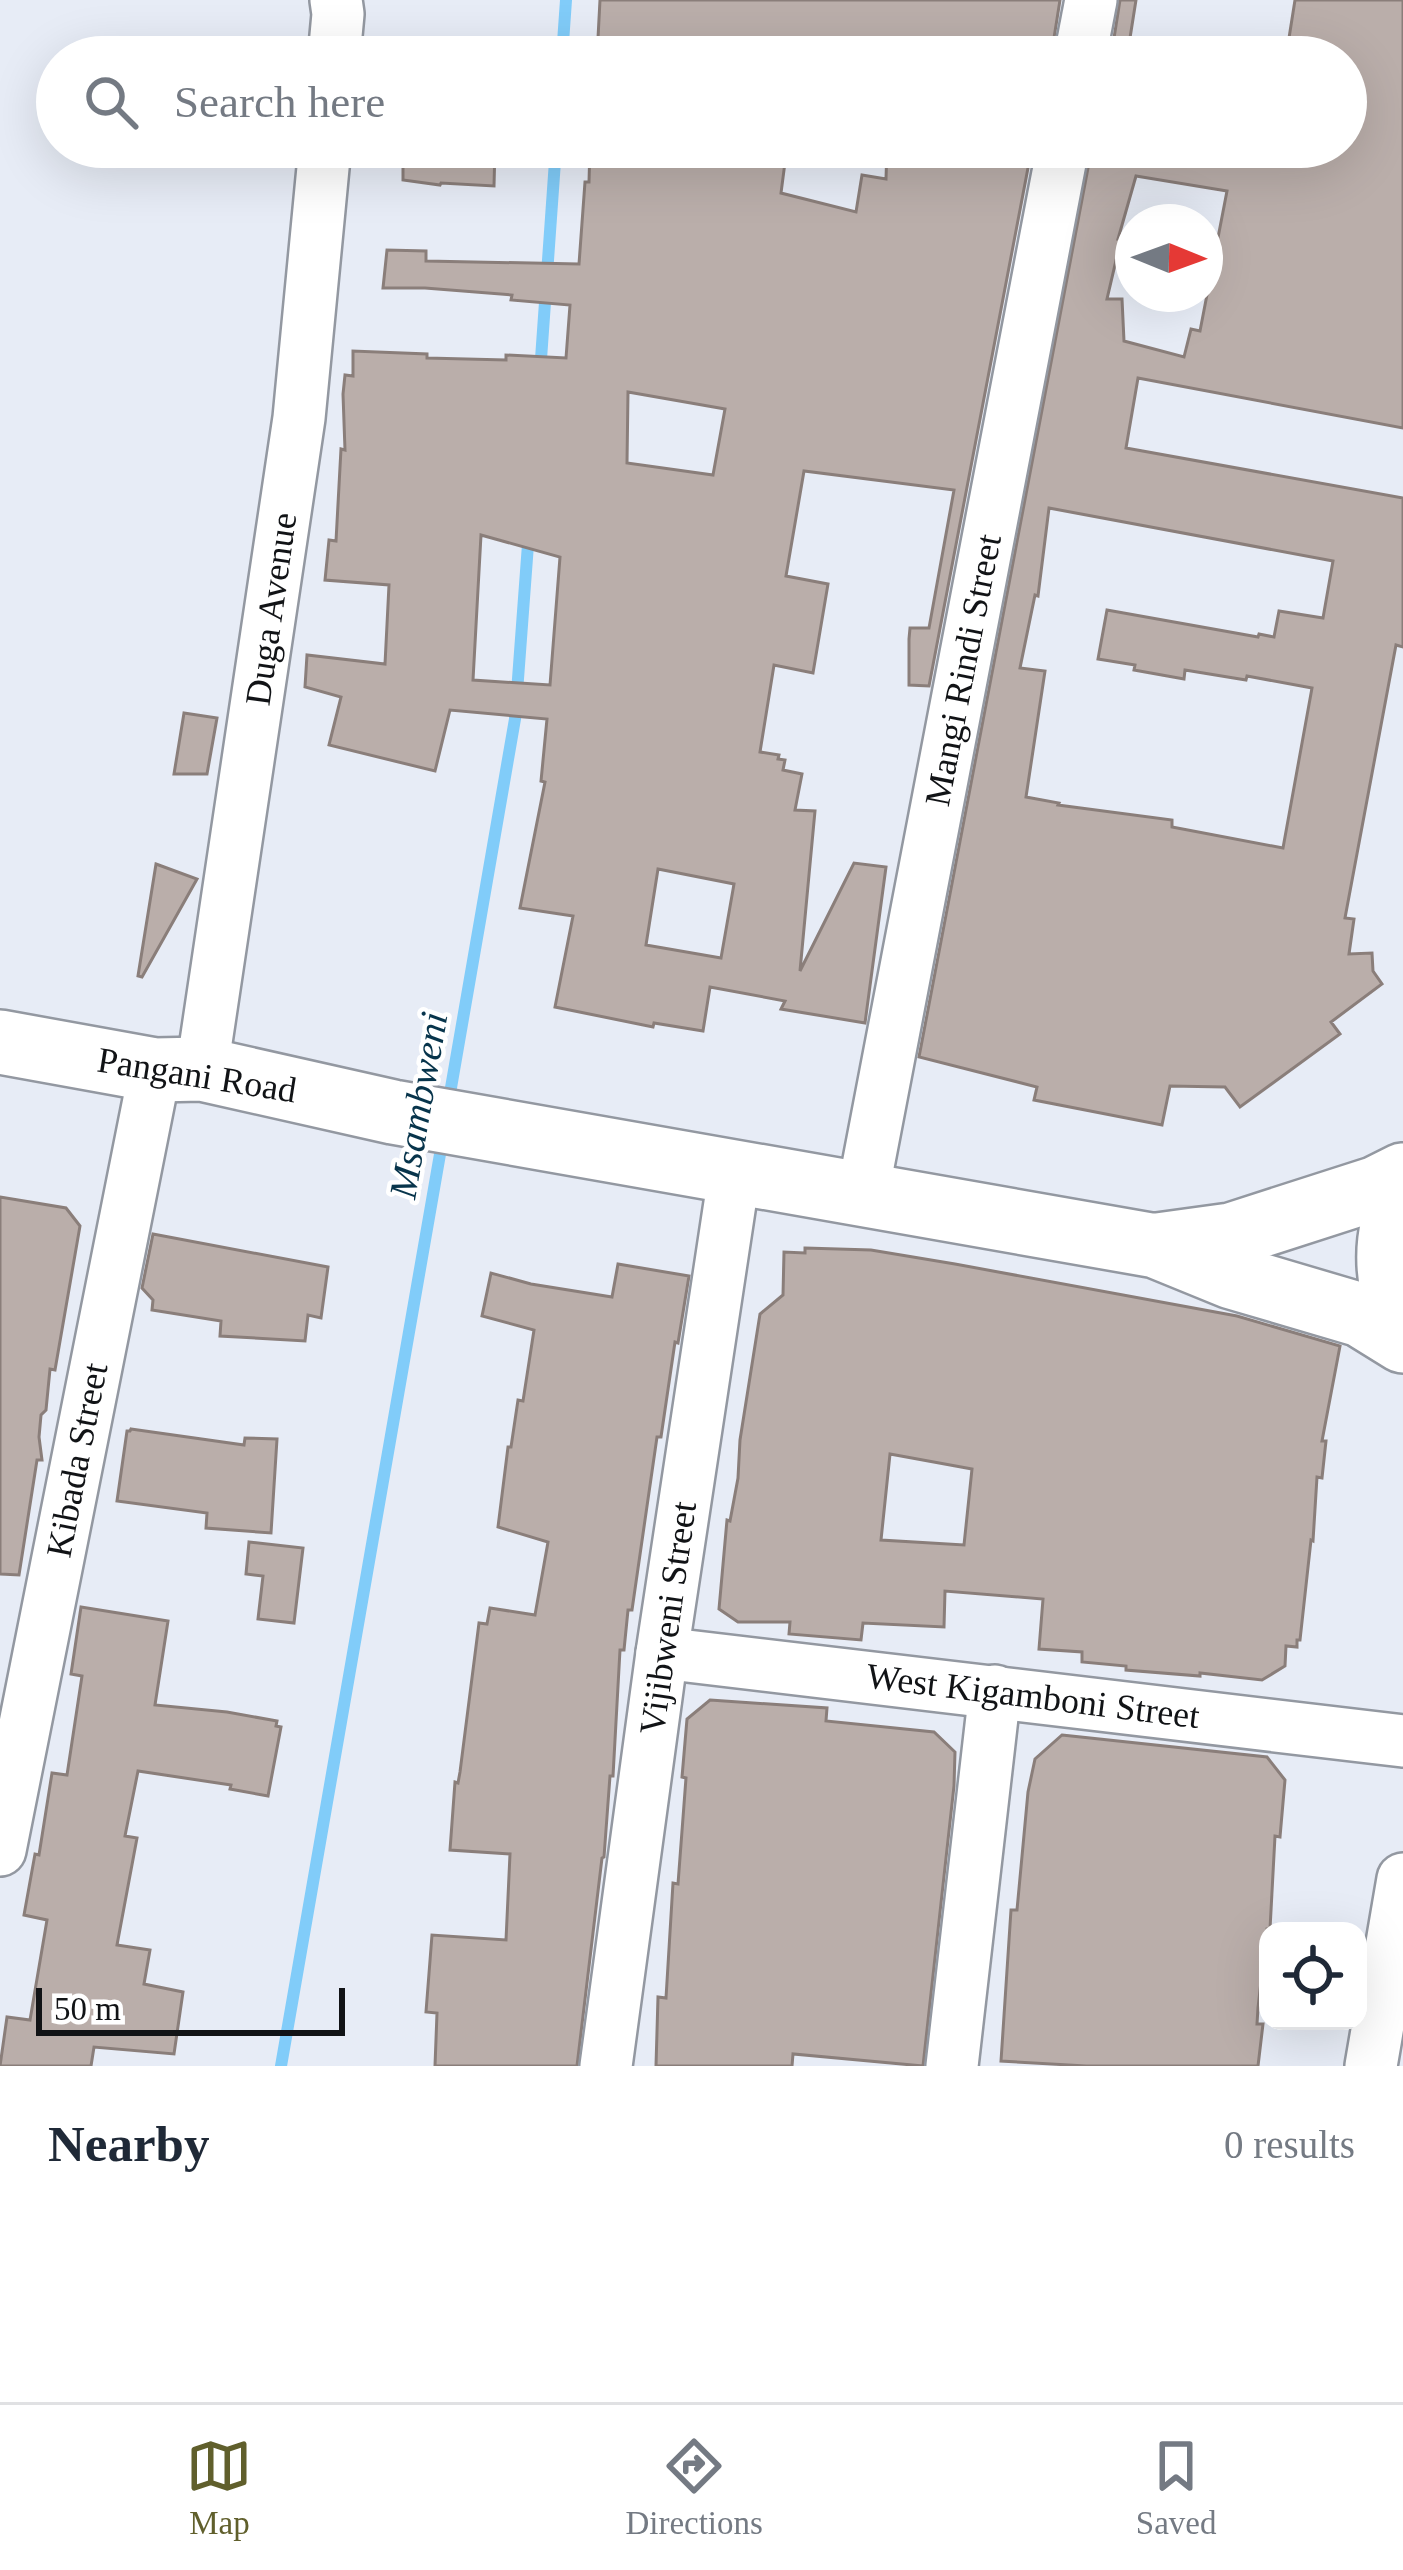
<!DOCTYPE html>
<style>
body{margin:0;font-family:"Times New Roman",serif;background:#f2f2f3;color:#1f2937}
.controls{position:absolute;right:36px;bottom:36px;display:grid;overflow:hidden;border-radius:24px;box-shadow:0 12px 48px #0002}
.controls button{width:108px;height:108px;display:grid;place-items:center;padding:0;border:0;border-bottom:3px solid #e0e1e3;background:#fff;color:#1f2937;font:60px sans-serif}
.compass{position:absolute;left:1115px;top:204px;width:108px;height:108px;border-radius:50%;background:#fff;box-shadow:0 12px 48px #0002;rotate:91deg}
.scale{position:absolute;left:36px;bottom:30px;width:309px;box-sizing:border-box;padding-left:12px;border:6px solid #111316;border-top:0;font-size:33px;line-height:42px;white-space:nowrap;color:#111316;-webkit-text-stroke:9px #fff;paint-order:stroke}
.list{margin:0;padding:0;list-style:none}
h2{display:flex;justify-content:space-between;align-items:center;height:156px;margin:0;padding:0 48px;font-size:51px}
h2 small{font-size:39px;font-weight:400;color:#747a83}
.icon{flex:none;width:66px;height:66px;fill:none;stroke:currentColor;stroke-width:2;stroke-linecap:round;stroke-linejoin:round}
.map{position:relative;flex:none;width:1403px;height:2066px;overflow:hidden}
.search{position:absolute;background:#fff;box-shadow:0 12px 48px #0002;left:36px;right:36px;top:36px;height:132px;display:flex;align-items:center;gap:30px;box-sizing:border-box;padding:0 42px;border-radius:66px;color:#747a83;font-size:45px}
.sheet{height:336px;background:#fff}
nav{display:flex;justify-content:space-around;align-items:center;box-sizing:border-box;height:168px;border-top:3px solid #e0e1e3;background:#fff;font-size:33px;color:#747a83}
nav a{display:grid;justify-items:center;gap:6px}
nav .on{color:#605f2c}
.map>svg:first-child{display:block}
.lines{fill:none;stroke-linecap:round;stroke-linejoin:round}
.stream{stroke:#81ccf9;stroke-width:12}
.building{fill:#baaeaa;stroke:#8a7e7a;stroke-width:3;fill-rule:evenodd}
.minor-casing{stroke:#9398a1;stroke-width:56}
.major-casing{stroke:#9398a1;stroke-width:68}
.minor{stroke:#fff;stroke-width:51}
.major{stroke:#fff;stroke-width:63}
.labels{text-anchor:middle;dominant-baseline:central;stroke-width:9;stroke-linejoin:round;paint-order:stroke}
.street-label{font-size:36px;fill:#111316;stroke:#fff}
.water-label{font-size:39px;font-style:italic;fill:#07344b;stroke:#fff}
</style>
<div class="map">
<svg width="1403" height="2066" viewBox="0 0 1403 2066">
<rect width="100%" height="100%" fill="#e7ecf6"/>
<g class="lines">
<g class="stream">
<polyline points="562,57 566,0"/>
<polyline points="540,373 556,147"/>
<polyline points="448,1105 515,719 529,531"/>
<polyline points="281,2066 443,1137"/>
</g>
</g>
<g class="building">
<polygon points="600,0 1060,0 1051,57 597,57"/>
<polygon points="1120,0 1136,0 1127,57 1111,57"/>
<path d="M1295,0H1403V428L1138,378L1126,448L1403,498V647L1396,645L1345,918L1354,919L1349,954L1372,953L1373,971L1382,984L1331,1022L1340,1034L1240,1107L1225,1087L1170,1086L1162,1125L1034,1100L1037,1087L919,1057L1092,147H1187L1285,164L1287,147H1346V57H1286ZM1136,176L1227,191L1200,331L1191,329L1184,357L1124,341L1122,299H1107L1121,239H1118ZM1049,508L1333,561L1323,618L1279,611L1274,637L1259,634L1258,637L1107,610L1098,659L1135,665L1134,670L1184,679L1185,670L1246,680L1247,676L1312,688L1283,848L1172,827V820L1058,805L1059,803L1026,797L1045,671L1020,668L1035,595L1038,596Z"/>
<polygon points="403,147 495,147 494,186 441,183 440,185 403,180"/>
<path d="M590,147H787L781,193L856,212L862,175L886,179L887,147H1032L929,686L909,685V639L910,628H929L954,490L804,471L786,576L828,584L813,673L774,665L760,752L779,755L778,759L785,760L783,770L802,774L795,810L815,811L800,971L854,863L886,867L865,1023L781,1009L785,1001L710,987L703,1031L654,1023L653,1027L555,1007L573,916L520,908L545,782L541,781L547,719L450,710L435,771L329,745L341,697L305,687L307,655L385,664L389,585L325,580L329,540L336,541L341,449L345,450L343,394L345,375L353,376V351L427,354V358L506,360V355L566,358L570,305L511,300L512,295L425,288H383L387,250L426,251V261L579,264L585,182H589ZM628,392L725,409L713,475L627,463ZM481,535L560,557L550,685L473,680ZM658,869L734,884L721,958L646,945Z"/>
<polygon points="184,713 217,718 207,774 174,774"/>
<polygon points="156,864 197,879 142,977 138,976"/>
<polygon points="0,1197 66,1208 80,1226 55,1370 50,1369 46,1410 41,1415 39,1437 42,1460 37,1460 19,1575 0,1574"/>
<polygon points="153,1234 328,1267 321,1318 308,1315 305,1341 220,1336 221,1321 152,1310 153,1300 142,1288"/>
<path d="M805,1248L871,1250L955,1264L1237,1316L1340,1346L1322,1441H1326L1322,1478L1317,1477L1313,1541L1311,1540L1300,1640H1297V1647L1286,1646L1285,1666L1262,1680L1200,1673V1676L1126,1670V1666L1082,1662V1652L1039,1649L1043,1599L945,1591L944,1627L863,1623L861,1640L789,1634L790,1622H738L719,1609L727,1520L730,1521L738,1478L740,1440L760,1314L783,1295L784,1252L805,1253ZM890,1454L972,1469L964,1545L881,1540Z"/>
<polygon points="618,1264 689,1276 678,1343 675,1342 661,1437 657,1437 632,1610 628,1610 624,1650 620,1650 613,1776 610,1776 604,1857 602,1858 577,2066 435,2066 437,2013 426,2012 432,1935 506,1940 510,1854 450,1850 455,1782 458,1783 460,1772 479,1623 487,1624 490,1608 535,1615 548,1542 498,1527 508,1447 511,1447 518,1400 523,1401 534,1330 482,1316 491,1273 531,1284 612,1297"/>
<polygon points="131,1429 244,1445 245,1438 277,1439 271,1533 206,1528 207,1513 117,1501 127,1431 130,1431"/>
<polygon points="249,1542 303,1548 294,1623 258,1619 263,1576 246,1574"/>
<polygon points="81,1607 168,1621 155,1705 227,1712 277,1721 276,1726 281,1727 268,1796 230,1789 231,1785 138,1771 125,1836 137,1838 117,1945 150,1950 144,1984 183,1992 174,2054 94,2047 91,2066 0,2066 7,2017 30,2020 47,1920 24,1915 35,1854 39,1855 52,1773 67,1775 82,1676 71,1674"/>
<polygon points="710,1700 827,1708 826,1721 934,1732 955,1752 954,1786 923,2066 793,2054 792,2066 656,2066 658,1997 666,1998 673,1883 678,1884 686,1778 682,1777 687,1719"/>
<polygon points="1062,1735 1267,1757 1285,1780 1280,1837 1275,1836 1270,1929 1267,1929 1258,2008 1257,2024 1263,2024 1258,2066 1086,2066 1001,2061 1011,1910 1017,1910 1028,1792 1035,1759"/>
</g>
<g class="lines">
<g class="minor-casing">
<g id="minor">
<polyline points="334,57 338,14 336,0"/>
<polyline points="1080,57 1091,0"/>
<polyline points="202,1069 299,418 325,147"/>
<polyline points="863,1192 1063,147"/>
<polyline points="662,1653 1403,1741"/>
<polyline points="0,1850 155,1070"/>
<polyline points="606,2066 662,1653 735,1170"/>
<polyline points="952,2066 995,1691"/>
<polyline points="1371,2066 1403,1879"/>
</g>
</g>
<g class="major-casing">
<g id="major">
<polyline points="0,1042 155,1070 202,1069 393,1112 1156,1246 1232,1277 1361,1315 1403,1341"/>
<path d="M1403,1198C1381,1239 1388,1288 1403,1330"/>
<polyline points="1158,1245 1231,1235 1377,1188 1403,1175"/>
</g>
</g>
<use href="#minor" class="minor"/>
<use href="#major" class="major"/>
</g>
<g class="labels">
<g class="street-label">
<text transform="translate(271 609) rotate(-82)">Duga Avenue</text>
<text transform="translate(963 670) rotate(-79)">Mangi Rindi Street</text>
<text transform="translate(197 1075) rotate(9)">Pangani Road</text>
<text transform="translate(77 1460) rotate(-79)">Kibada Street</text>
<text transform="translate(668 1618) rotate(-82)">Vijibweni Street</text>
<text transform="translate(1033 1696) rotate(7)">West Kigamboni Street</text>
</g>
<g class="water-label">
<text transform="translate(418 1105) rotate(-80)">Msambweni</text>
</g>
</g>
</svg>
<div class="controls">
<button><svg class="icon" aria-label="locate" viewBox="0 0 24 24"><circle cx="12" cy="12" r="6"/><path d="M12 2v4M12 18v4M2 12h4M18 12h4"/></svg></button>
</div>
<svg class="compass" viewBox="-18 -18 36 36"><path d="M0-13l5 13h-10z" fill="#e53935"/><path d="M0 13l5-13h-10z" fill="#747a83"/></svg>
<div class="scale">50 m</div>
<div class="search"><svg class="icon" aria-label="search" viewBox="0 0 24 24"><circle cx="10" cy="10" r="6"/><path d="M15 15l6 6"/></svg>Search here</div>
</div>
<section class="sheet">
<h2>Nearby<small>0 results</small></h2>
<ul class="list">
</ul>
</section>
<nav>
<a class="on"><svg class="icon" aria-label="map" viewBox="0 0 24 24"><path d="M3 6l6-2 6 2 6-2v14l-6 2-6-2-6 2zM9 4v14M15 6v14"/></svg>Map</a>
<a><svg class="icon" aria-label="directions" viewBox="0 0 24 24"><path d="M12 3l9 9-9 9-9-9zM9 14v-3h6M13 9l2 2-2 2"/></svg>Directions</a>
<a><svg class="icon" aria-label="saved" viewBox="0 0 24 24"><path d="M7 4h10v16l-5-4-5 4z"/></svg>Saved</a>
</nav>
